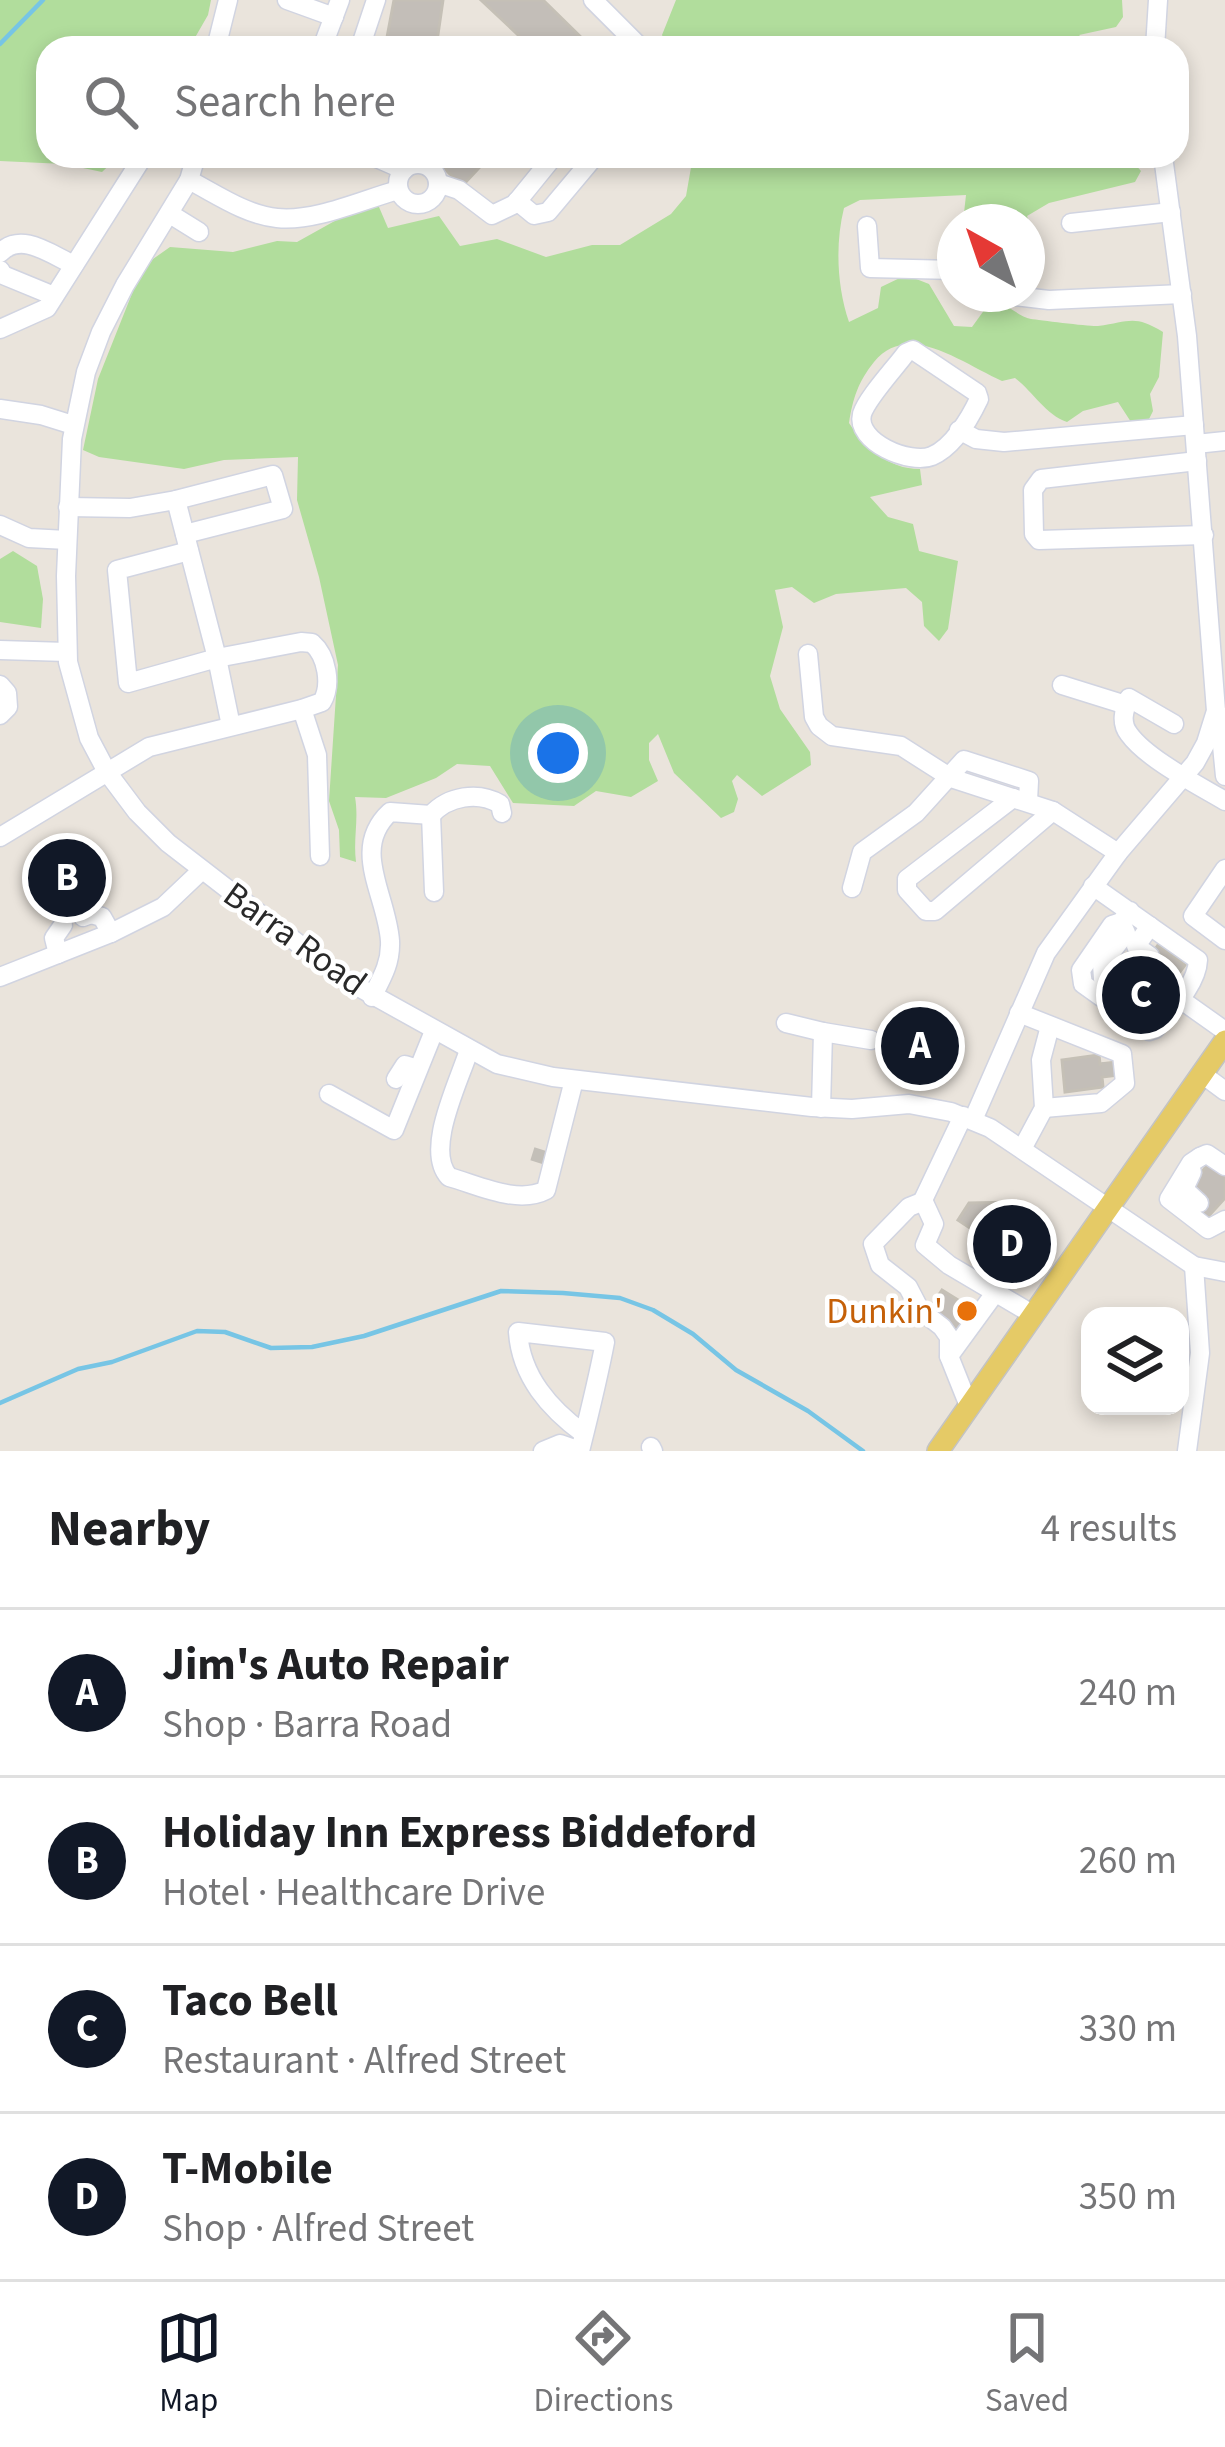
<!DOCTYPE html>
<meta charset="utf-8">
<style>
body{margin:0;font-family:"Source Sans 3",sans-serif;background:#f6f6f6;color:#202124}
.controls{position:absolute;right:36px;bottom:36px;display:grid;overflow:hidden;border-radius:24px;box-shadow:0 6px 18px #0003}
.controls button{width:108px;height:108px;display:grid;place-items:center;padding:0;border:0;border-bottom:3px solid #e0e0e0;background:#fff;color:#202124;font:60px sans-serif}
.compass{position:absolute;left:937px;top:204px;width:108px;height:108px;border-radius:50%;background:#fff;box-shadow:0 6px 18px #0003;rotate:320deg}
.you{position:absolute;left:558px;top:753px;width:42px;height:42px;margin:-30px;border:9px solid #fff;border-radius:50%;background:#1a73e8;box-shadow:0 0 0 18px #1a73e833}
.badge{display:grid;place-items:center;width:78px;height:78px;border-radius:50%;background:#111827;color:#fff;font-size:39px;font-weight:700}
.pin{position:absolute;translate:-50% -50%;border:6px solid #fff;box-shadow:0 3px 12px #0006}
.list{margin:0;padding:0;list-style:none}
h2{display:flex;justify-content:space-between;align-items:center;height:156px;margin:0;padding:0 48px;font-size:51px}
h2 small{font-size:39px;font-weight:400;color:#757577}
.list li{display:grid;grid-template-columns:78px 1fr auto;gap:36px;align-items:center;box-sizing:border-box;height:168px;padding:0 48px;border-top:3px solid #e0e0e0}
.list b{display:block;font-size:45px;white-space:nowrap}
.list p{margin:0;font-size:39px;white-space:nowrap;color:#757577}
.list em{font-size:39px;font-style:normal;color:#757577}
.icon{flex:none;width:66px;height:66px;fill:none;stroke:currentColor;stroke-width:2;stroke-linecap:round;stroke-linejoin:round}
.map{position:relative;flex:none;width:1225px;height:1451px;overflow:hidden}
.search{position:absolute;background:#fff;box-shadow:0 6px 18px #0003;left:36px;right:36px;top:36px;height:132px;display:flex;align-items:center;gap:30px;box-sizing:border-box;padding:0 42px;border-radius:36px;color:#757577;font-size:45px}
.sheet{height:828px;background:#fff}
nav{display:flex;justify-content:space-around;align-items:center;box-sizing:border-box;height:168px;border-top:3px solid #e0e0e0;background:#fff;font-size:33px;color:#757577}
nav a{display:grid;justify-items:center;gap:6px}
nav .on{color:#111827}
.map>svg:first-child{display:block}
.green{fill:#b1dd9c}
.lines{fill:none;stroke-linecap:round;stroke-linejoin:round}
.stream{stroke:#77c5e5;stroke-width:4.5}
.building{fill:#c3beb8;stroke:#c5c0b6;stroke-width:3}
.minor-tunnel{stroke:#c3bfb8;stroke-width:18;stroke-dasharray:18 9;stroke-linecap:butt}
.minor-casing{stroke:#d1d4e1;stroke-width:21}
.major-casing{stroke:#c3c3c3;stroke-width:24}
.minor{stroke:#fff;stroke-width:18}
.major{stroke:#e5ca66;stroke-width:21}
.food-dot{fill:#e8710a;stroke:#fff;stroke-width:4.5}
.labels{text-anchor:middle;dominant-baseline:central;stroke-width:9;stroke-linejoin:round;paint-order:stroke}
.street-label{font-size:36px;fill:#292929;stroke:#fff}
.food-label{font-size:36px;fill:#c56008;stroke:#fff;text-anchor:end}
</style>
<div class="map">
<svg width="1225" height="1451" viewBox="0 0 1225 1451">
<rect width="100%" height="100%" fill="#eae4dc"/>
<g class="green">
<polygon points="0,0 211,0 208,15 189,48 48,48 48,156 119,156 102,172 64,164 0,161"/>
<polygon points="676,0 1122,0 1123,17 1116,27 1079,35 1093,48 668,48 662,35"/>
<path d="M693,156H1110L1133,162L1141,171L1135,182L1049,203L1027,216L1034,238L1027,270V222H963L966,195L860,200L844,208C835,244 837,287 849,322L878,308L881,287L906,275L929,284L954,326L972,327L985,309L1005,305C1013,310 1022,317 1031,319C1039,320 1093,327 1098,326C1129,322 1134,314 1163,332L1159,377L1150,394L1153,411L1148,421L1131,422L1118,402L1083,411L1067,422C1046,415 1033,392 1015,378L1002,381C963,364 908,320 874,362C858,382 853,398 849,423C866,448 888,469 920,469L922,485L870,497L888,517L913,524L919,551L958,561L948,629L939,641L924,626L922,602L906,588L836,594L814,603L792,587L775,590L783,627L770,676L780,709L810,752L811,765L762,796L737,775L732,781L738,799L734,812L721,818L674,773L658,734L649,743V760L658,781L631,797L596,791L574,806L513,803L490,766L457,764L436,778L386,798L355,797C359,820 353,839 356,862L340,857L339,830L329,801L338,665L319,577L297,500L298,457L224,460L184,469L99,457L83,450L98,379L137,281L153,259L170,247L233,252L277,241L297,242L358,208L379,207L388,228L439,216L460,246L497,239L546,257L592,245H620L671,214L686,196Z"/>
<polygon points="13,551 37,566 43,599 41,628 0,622 0,559"/>
</g>
<g class="lines">
<g class="stream">
<polyline points="0,44 43,0"/>
<polyline points="0,1403 78,1369 112,1362 197,1331 225,1332 271,1348 312,1347 364,1336 501,1291 563,1293 620,1298 653,1310 693,1334 736,1370 808,1411 863,1451"/>
</g>
</g>
<g class="building">
<polygon points="394,0 443,0 436,48 385,48"/>
<polygon points="481,0 543,0 592,48 532,48"/>
<polygon points="432,156 490,156 462,186"/>
<polygon points="1158,945 1185,965 1153,1008 1120,984 1132,968 1138,973"/>
<polygon points="1099,1055 1100,1064 1117,1062 1119,1075 1102,1077 1103,1087 1065,1092 1062,1060"/>
<polygon points="1209,1162 1225,1172 1225,1198 1205,1220 1193,1211 1191,1188"/>
<polygon points="1019,1202 1036,1213 1009,1254 958,1220 969,1203"/>
<polygon points="942,1290 974,1310 958,1332 928,1311"/>
</g>
<g class="lines">
<g class="minor-tunnel">
<polyline points="1150,956 1177,975"/>
<polyline points="1110,1076 1111,1063"/>
<polyline points="539,1163 543,1150"/>
</g>
<g class="minor-casing">
<g id="minor">
<polyline points="287,0 334,17"/>
<polyline points="593,0 641,48"/>
<polyline points="216,48 228,0"/>
<polyline points="322,48 340,0"/>
<polyline points="360,48 376,0"/>
<polyline points="1155,48 1158,0"/>
<polyline points="196,156 189,180 125,285 101,332 86,372 72,439 66,576 68,662 89,738 107,772 137,812 168,843 344,979 497,1064 553,1077 812,1107 852,1109 909,1104 951,1112 990,1128 1194,1266 1225,1272"/>
<polyline points="372,156 404,170"/>
<circle cx="418" cy="184" r="20"/>
<path d="M189,180C216,194 246,215 277,218C315,222 362,200 398,190"/>
<polyline points="438,183 459,190 492,215 515,204 554,156"/>
<polyline points="517,201 534,215 548,212 595,156"/>
<polyline points="170,214 199,232"/>
<polyline points="1071,223 1171,212"/>
<polyline points="867,226 870,268 955,270"/>
<path d="M0,253C21,231 50,254 74,265"/>
<polyline points="0,270 3,275 54,296"/>
<polyline points="996,294 1049,300 1182,294"/>
<polyline points="0,329 47,308 139,163"/>
<path d="M913,350L977,393L979,399C970,418 953,447 932,456C910,465 855,442 862,414C867,398 895,368 906,353Z"/>
<polyline points="0,409 41,415 73,425"/>
<polyline points="959,430 976,439 1004,442 1194,425"/>
<polyline points="1196,444 1225,441"/>
<polyline points="1197,461 1041,479 1033,490 1034,534 1039,540 1204,535"/>
<polyline points="176,500 273,475 283,509 185,534"/>
<polyline points="0,525 29,538 67,540"/>
<polyline points="189,551 117,570 128,683 217,658 231,726"/>
<polyline points="0,650 67,652"/>
<polyline points="808,654 814,717 819,726 832,736 901,746 951,778 1053,811 1118,853"/>
<polyline points="0,685 7,693 8,707 0,715"/>
<polyline points="1062,685 1126,705"/>
<polyline points="302,709 317,755 320,856"/>
<polyline points="1219,715 1225,776"/>
<path d="M1174,724L1129,698C1124,710 1120,723 1129,734C1147,759 1198,785 1225,801"/>
<polyline points="1013,798 907,879 907,890 926,911 935,911 1053,811"/>
<polyline points="431,815 434,892"/>
<path d="M0,837L149,747L302,709L322,702C332,685 327,656 312,643L301,642L217,658L176,500L130,508L68,507"/>
<polyline points="1225,869 1193,916 1225,940"/>
<path d="M1093,886L1198,960C1197,985 1171,1010 1155,1029L1149,1031L1083,984L1081,970L1112,925L1121,922L1130,911"/>
<polyline points="852,888 862,852 916,813 964,760 1029,781 1028,801"/>
<polyline points="83,917 91,914 102,917 111,933"/>
<polyline points="1121,922 1126,933 1102,964 1103,979 1161,1022"/>
<polyline points="58,954 54,938 63,925"/>
<polyline points="1150,956 1136,946 1150,926"/>
<polyline points="0,977 111,933 163,907 202,870"/>
<path d="M372,997C382,978 391,963 390,941C387,895 350,849 390,812L431,815C448,796 478,791 500,804L502,813"/>
<polyline points="1180,999 1225,1031"/>
<polyline points="1019,1013 1122,1054 1125,1083 1101,1103 1044,1108"/>
<polyline points="786,1023 823,1032"/>
<path d="M469,1050C459,1082 424,1150 449,1177C478,1185 518,1205 546,1190L574,1080"/>
<polyline points="1202,1074 1225,1091"/>
<polyline points="396,1079 405,1065 418,1069"/>
<polyline points="329,1094 394,1130 434,1031"/>
<polyline points="821,1108 823,1032 871,1040"/>
<polyline points="963,1116 923,1200 934,1224 925,1245 949,1265 1032,1314"/>
<polyline points="973,1120 1046,953 1118,853 1195,763 1206,743 1216,711 1187,336 1163,156"/>
<polyline points="1022,1149 1044,1108 1041,1060 1050,1026"/>
<polyline points="1200,1157 1191,1163 1169,1199 1208,1229 1225,1220"/>
<polyline points="1200,1157 1207,1154 1225,1166"/>
<polyline points="1192,1172 1184,1189 1199,1203"/>
<polyline points="924,1201 909,1207 873,1244 880,1265 908,1287 920,1310 942,1327 949,1337 949,1356 969,1406"/>
<polyline points="949,1356 995,1293"/>
<polyline points="651,1447 653,1451"/>
<path d="M543,1451L560,1444L580,1451C589,1415 598,1379 605,1342L518,1332C521,1377 550,1409 584,1434"/>
<polyline points="1187,1451 1200,1353 1194,1266"/>
</g>
</g>
<g class="major-casing">
<polyline id="major" points="938,1451 1225,1041"/>
</g>
<use href="#minor" class="minor"/>
<use href="#major" class="major"/>
</g>
<circle class="food-dot" cx="967" cy="1311" r="12"/>
<g class="labels">
<g class="street-label">
<text transform="translate(295 939) rotate(36)">Barra Road</text>
</g>
<g class="food-label">
<text x="943" y="1311">Dunkin'</text>
</g>
</g>
</svg>
<div class="controls">
<button><svg class="icon" aria-label="layers" viewBox="0 0 24 24"><path d="M12 4l9 5-9 5-9-5zM3 14l9 5 9-5"/></svg></button>
</div>
<svg class="compass" viewBox="-18 -18 36 36"><path d="M0-13l5 13h-10z" fill="#e53935"/><path d="M0 13l5-13h-10z" fill="#757577"/></svg>
<div class="you"></div>
<div class="pin badge" style="left:920px;top:1046px">A</div>
<div class="pin badge" style="left:67px;top:878px">B</div>
<div class="pin badge" style="left:1141px;top:995px">C</div>
<div class="pin badge" style="left:1012px;top:1244px">D</div>
<div class="search"><svg class="icon" aria-label="search" viewBox="0 0 24 24"><circle cx="10" cy="10" r="6"/><path d="M15 15l6 6"/></svg>Search here</div>
</div>
<section class="sheet">
<h2>Nearby<small>4 results</small></h2>
<ul class="list">
<li><span class="badge">A</span><div><b>Jim's Auto Repair</b><p>Shop · Barra Road</p></div><em>240 m</em></li>
<li><span class="badge">B</span><div><b>Holiday Inn Express Biddeford</b><p>Hotel · Healthcare Drive</p></div><em>260 m</em></li>
<li><span class="badge">C</span><div><b>Taco Bell</b><p>Restaurant · Alfred Street</p></div><em>330 m</em></li>
<li><span class="badge">D</span><div><b>T-Mobile</b><p>Shop · Alfred Street</p></div><em>350 m</em></li>
</ul>
</section>
<nav>
<a class="on"><svg class="icon" aria-label="map" viewBox="0 0 24 24"><path d="M3 6l6-2 6 2 6-2v14l-6 2-6-2-6 2zM9 4v14M15 6v14"/></svg>Map</a>
<a><svg class="icon" aria-label="directions" viewBox="0 0 24 24"><path d="M12 3l9 9-9 9-9-9zM9 14v-3h6M13 9l2 2-2 2"/></svg>Directions</a>
<a><svg class="icon" aria-label="saved" viewBox="0 0 24 24"><path d="M7 4h10v16l-5-4-5 4z"/></svg>Saved</a>
</nav>
